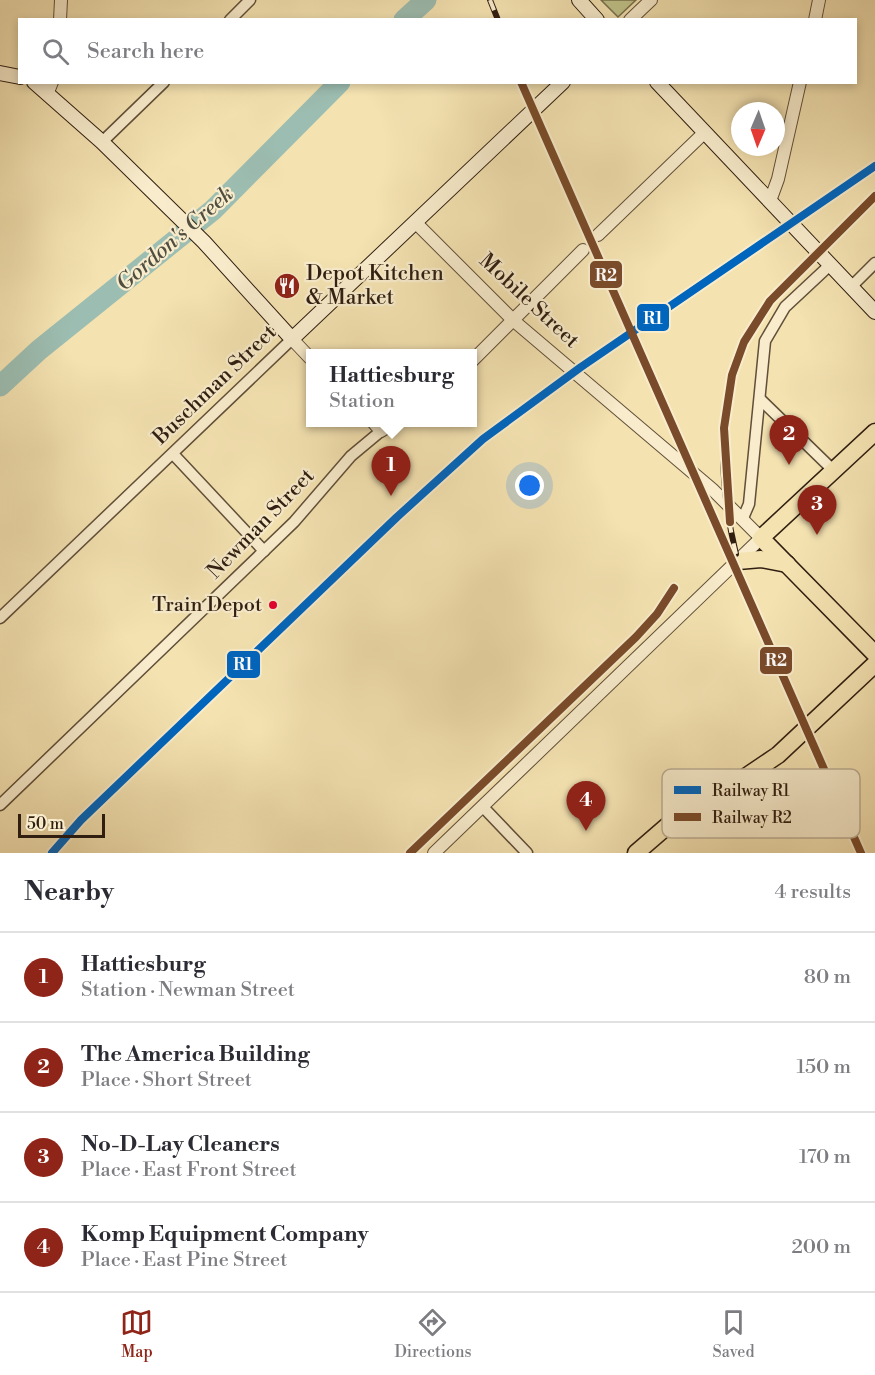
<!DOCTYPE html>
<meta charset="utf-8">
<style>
body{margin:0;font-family:"Libre Bodoni",serif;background:#f2f2f3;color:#2b2b33}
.compass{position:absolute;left:731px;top:102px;width:54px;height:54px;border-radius:50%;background:#fff;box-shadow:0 3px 9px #0003;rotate:182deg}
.scale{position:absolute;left:18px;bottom:15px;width:87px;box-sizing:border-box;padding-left:6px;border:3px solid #301e11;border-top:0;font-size:16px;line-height:21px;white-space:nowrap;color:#301e11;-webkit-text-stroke:4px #f8eccc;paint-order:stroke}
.you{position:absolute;left:530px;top:486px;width:21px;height:21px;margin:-15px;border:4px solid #fff;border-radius:50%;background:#1a73e8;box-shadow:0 0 0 9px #1a73e833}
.badge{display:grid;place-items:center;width:39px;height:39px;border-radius:50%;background:#8f2418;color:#fff;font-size:20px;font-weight:700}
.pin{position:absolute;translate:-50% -50px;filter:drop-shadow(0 2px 3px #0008)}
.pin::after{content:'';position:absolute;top:32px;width:21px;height:18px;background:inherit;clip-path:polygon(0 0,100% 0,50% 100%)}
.popup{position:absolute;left:306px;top:349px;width:171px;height:78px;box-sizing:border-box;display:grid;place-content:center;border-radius:0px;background:#fff;filter:drop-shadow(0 2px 4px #0005);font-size:20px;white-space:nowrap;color:#7c7c81}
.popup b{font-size:22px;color:#2b2b33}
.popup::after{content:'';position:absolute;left:50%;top:100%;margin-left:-12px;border:12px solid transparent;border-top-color:#fff}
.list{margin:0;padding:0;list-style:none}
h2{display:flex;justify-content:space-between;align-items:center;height:78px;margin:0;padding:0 24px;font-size:26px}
h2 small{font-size:20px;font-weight:400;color:#7c7c81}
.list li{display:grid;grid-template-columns:39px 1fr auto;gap:18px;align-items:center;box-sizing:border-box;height:90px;padding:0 24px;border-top:2px solid #e1e1e2}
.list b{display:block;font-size:22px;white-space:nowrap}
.list p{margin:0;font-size:20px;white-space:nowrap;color:#7c7c81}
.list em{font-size:20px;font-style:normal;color:#7c7c81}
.icon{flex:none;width:33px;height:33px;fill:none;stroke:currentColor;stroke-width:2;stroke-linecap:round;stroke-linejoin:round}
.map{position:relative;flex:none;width:875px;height:853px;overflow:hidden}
.search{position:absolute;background:#fff;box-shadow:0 3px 9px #0003;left:18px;right:18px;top:18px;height:66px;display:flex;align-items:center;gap:15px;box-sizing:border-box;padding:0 21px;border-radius:0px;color:#7c7c81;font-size:22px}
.sheet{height:438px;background:#fff}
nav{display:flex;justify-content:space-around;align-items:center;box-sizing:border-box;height:84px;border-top:2px solid #e1e1e2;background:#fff;font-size:16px;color:#7c7c81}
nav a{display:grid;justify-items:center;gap:3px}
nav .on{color:#8f2418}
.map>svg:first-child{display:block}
.green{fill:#bfc289;stroke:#78704d;stroke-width:1.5}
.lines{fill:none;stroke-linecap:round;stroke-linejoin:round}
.river{stroke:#9cbdb1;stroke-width:21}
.minor-casing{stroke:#614f39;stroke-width:13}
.tertiary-casing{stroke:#614f39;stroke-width:14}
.secondary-casing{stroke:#301e11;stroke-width:16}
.primary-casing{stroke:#301e11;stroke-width:19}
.minor{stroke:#f8eccc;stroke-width:10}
.tertiary{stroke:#f8eccc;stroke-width:12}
.secondary{stroke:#f8eccc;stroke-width:14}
.primary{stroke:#f4e2b1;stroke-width:16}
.rail-casing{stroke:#301e11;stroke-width:6}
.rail{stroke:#f8eccc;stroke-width:4;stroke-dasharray:11;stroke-linecap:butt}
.rail-1-casing{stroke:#f8eccc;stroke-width:12}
.rail-2-casing{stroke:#f8eccc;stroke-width:12}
.rail-1{stroke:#0065bd;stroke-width:8}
.rail-2{stroke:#7a4b2a;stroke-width:8}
.bus-dot{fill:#e4002b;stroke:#f8eccc;stroke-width:2}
.labels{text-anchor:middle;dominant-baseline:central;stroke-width:4.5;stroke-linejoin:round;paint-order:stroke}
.bus-label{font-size:20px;fill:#301e11;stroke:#f8eccc;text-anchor:end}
.poi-label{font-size:21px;fill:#301e11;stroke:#f8eccc;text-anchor:start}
.street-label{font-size:21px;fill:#301e11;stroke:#f8eccc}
.water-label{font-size:22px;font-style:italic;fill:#504e41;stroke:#f8eccc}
.key{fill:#f8eccc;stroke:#bcae94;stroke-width:1.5}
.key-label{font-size:16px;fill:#301e11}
.line-badge{stroke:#f8eccc;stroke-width:2}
.badge-label{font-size:16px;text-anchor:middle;font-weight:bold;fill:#fff}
</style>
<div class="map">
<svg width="875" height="853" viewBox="0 0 875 853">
<rect width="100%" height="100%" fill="#f4e2b1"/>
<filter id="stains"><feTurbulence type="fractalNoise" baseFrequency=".00333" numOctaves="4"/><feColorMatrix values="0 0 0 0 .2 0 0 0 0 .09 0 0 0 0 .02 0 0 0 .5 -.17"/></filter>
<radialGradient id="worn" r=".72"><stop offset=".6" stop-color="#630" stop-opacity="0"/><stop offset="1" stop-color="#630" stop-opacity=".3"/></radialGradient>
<polygon class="green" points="601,0 636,0 618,17"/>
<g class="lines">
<g class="river">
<polyline points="404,20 426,0"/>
<polyline points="0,386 39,350 213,210 340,82"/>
</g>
<g class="minor-casing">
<g id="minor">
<polyline points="230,20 250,0"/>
<polyline points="102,142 164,82"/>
<polyline points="851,287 875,263"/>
<polyline points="760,399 834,471"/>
<polyline points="174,455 264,551"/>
<polyline points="743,518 749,504 765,341 785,307 830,265"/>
<polyline points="0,618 292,339"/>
<polyline points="0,805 294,522 351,456 381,431"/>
<polyline points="483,807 527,853"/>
</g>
</g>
<g class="tertiary-casing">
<g id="tertiary">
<polyline points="60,20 61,0"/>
<polyline points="630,20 651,0"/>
<polyline points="815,20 819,0"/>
<polyline points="48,92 52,82"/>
<polyline points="770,201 778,179 800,82"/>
<polyline points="417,224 514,321 712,489 761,538 434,853"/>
<polyline points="598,235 705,132"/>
<polyline points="292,339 310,358"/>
<polyline points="472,361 583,250"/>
<polyline points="373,422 381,431 395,422"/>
</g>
</g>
<g class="secondary-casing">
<g id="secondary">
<polyline points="579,0 597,20"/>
<polyline points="0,73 20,77"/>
<polyline points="34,82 102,142 204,242 292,339 563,82"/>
<polyline points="657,82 875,312"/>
</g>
</g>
<g class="primary-casing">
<g id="primary">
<polyline points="875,432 761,538 875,654"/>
<polyline points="738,561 761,559 787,564"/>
<polyline points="636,853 688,808 738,782 778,755 875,664"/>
</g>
</g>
<use href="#minor" class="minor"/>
<use href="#tertiary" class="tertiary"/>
<use href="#secondary" class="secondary"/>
<use href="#primary" class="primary"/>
<g class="rail-casing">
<g id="rail">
<polyline points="490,0 498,20"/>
<polyline points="521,82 861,853"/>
<path d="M736,554C716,471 714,374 768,303C783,284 803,269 820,252C839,234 857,215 875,196"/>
<polyline points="410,853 636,637 657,614 674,588"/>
</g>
</g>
<use href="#rail" class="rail"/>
<g class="rail-1-casing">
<polyline id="rail-1" points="52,853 81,820 397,517 483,439 581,367 875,166"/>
</g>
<g class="rail-2-casing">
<g id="rail-2">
<polyline points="521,82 861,853"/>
<polyline points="730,522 724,428 732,375 744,342 770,301 875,196"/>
<polyline points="410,853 636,637 657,614 674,588"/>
</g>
</g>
<use href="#rail-1" class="rail-1"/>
<use href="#rail-2" class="rail-2"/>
</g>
<defs>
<g id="restaurant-disc" transform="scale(1.35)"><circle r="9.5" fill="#8f2418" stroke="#f8eccc"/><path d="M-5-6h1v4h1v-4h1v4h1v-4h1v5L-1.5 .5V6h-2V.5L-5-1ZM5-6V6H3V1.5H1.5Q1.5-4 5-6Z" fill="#fff"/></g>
</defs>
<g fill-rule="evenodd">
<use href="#restaurant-disc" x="287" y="286"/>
</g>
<circle class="bus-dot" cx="273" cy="605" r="5"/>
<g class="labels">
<g class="bus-label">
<text x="262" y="605">Train Depot</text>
</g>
<g class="poi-label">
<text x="306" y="274">Depot Kitchen<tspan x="306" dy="24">&amp; Market</tspan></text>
</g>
<g class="street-label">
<text transform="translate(529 301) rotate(43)">Mobile Street</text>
<text transform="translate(215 385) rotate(-44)">Buschman Street</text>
<text transform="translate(261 524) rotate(-46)">Newman Street</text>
</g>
<g class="water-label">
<text transform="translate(175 239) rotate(-41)">Gordon's Creek</text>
</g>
</g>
<rect x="662" y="769" width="198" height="69" rx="9" class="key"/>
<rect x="674" y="786" width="27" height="8" fill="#0065bd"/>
<rect x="674" y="813" width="27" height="8" fill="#7a4b2a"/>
<g class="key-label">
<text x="712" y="796">Railway R1</text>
<text x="712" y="823">Railway R2</text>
</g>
<g class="line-badge">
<rect x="589" y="260" width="34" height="29" rx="6" fill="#7a4b2a"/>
<rect x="636" y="303" width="34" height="29" rx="6" fill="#0065bd"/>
<rect x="759" y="646" width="34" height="29" rx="6" fill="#7a4b2a"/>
<rect x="226" y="650" width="35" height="29" rx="6" fill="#0065bd"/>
</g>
<g class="badge-label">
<text x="606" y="281">R2</text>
<text x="653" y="324">R1</text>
<text x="776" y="666">R2</text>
<text x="243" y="670">R1</text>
</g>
<rect width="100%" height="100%" filter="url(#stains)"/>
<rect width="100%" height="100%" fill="url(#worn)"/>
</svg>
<svg class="compass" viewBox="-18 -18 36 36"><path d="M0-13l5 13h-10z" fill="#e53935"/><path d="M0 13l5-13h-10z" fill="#7c7c81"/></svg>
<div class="scale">50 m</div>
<div class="you"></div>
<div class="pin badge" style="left:391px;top:496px">1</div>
<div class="popup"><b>Hattiesburg</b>Station</div>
<div class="pin badge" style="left:789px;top:465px">2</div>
<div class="pin badge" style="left:817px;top:535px">3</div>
<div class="pin badge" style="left:586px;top:831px">4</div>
<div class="search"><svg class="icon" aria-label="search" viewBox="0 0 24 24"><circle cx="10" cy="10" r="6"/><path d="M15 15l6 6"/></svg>Search here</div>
</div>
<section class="sheet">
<h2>Nearby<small>4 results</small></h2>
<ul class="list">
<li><span class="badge">1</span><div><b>Hattiesburg</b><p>Station · Newman Street</p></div><em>80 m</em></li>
<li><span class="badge">2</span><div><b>The America Building</b><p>Place · Short Street</p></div><em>150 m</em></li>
<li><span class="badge">3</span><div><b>No-D-Lay Cleaners</b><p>Place · East Front Street</p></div><em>170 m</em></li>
<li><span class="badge">4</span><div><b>Komp Equipment Company</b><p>Place · East Pine Street</p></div><em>200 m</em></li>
</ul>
</section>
<nav>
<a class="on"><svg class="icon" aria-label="map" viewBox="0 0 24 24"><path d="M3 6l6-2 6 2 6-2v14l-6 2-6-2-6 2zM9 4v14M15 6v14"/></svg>Map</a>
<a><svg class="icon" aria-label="directions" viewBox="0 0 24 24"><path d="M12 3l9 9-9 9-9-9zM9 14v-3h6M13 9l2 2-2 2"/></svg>Directions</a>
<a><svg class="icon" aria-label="saved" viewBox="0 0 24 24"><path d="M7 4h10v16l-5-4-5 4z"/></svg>Saved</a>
</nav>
